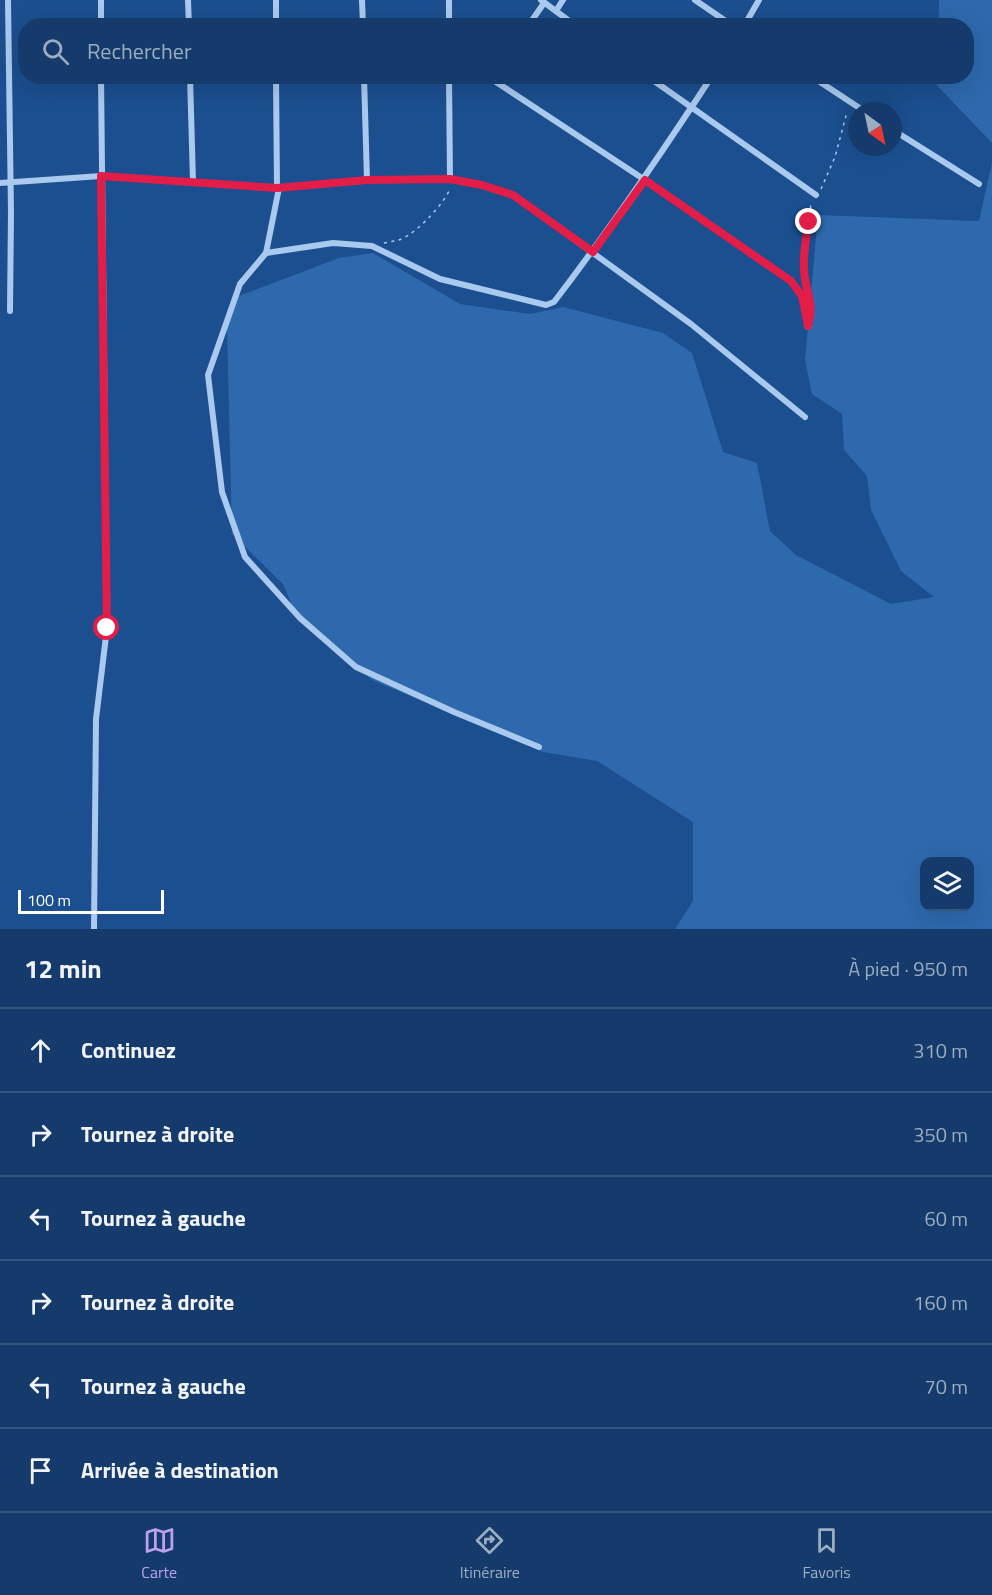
<!DOCTYPE html>
<html lang="fr">
<meta charset="utf-8">
<style>
body{margin:0;font-family:"Titillium Web",sans-serif;background:#214673;color:#f1f3f6}
.controls{position:absolute;right:18px;bottom:18px;display:grid;overflow:hidden;border-radius:12px;box-shadow:0 6px 24px #0002}
.controls button{width:54px;height:54px;display:grid;place-items:center;padding:0;border:0;border-bottom:2px solid #33557e;background:#143b6b;color:#f1f3f6;font:30px sans-serif}
.compass{position:absolute;left:848px;top:102px;width:54px;height:54px;border-radius:50%;background:#143b6b;box-shadow:0 6px 24px #0002;rotate:147deg}
.scale{position:absolute;left:18px;bottom:15px;width:146px;box-sizing:border-box;padding-left:6px;border:3px solid #fff;border-top:0;font-size:16px;line-height:21px;white-space:nowrap;color:#fff;-webkit-text-stroke:4px #1b4f8f;paint-order:stroke}
.stop{position:absolute;width:18px;height:18px;margin:-14px;border:4px solid #e11d48;border-radius:50%;background:#fff}
.stop.end{background:#e11d48;border-color:#fff;box-shadow:0 2px 6px #0008}
.list{margin:0;padding:0;list-style:none}
h2{display:flex;justify-content:space-between;align-items:center;height:78px;margin:0;padding:0 24px;font-size:26px}
h2 small{font-size:20px;font-weight:400;color:#9dadc1}
.list li{display:grid;grid-template-columns:39px 1fr auto;gap:18px;align-items:center;box-sizing:border-box;height:84px;padding:0 24px;border-top:2px solid #33557e}
.list b{display:block;font-size:22px;white-space:nowrap}
.list em{font-size:20px;font-style:normal;color:#9dadc1}
.icon{flex:none;width:33px;height:33px;fill:none;stroke:currentColor;stroke-width:2;stroke-linecap:round;stroke-linejoin:round}
.map{position:relative;flex:none;width:992px;height:929px;overflow:hidden}
.search{position:absolute;background:#143b6b;box-shadow:0 6px 24px #0002;left:18px;right:18px;top:18px;height:66px;display:flex;align-items:center;gap:15px;box-sizing:border-box;padding:0 21px;border-radius:24px;color:#9dadc1;font-size:22px}
.sheet{height:582px;background:#143b6b}
nav{display:flex;justify-content:space-around;align-items:center;box-sizing:border-box;height:84px;border-top:2px solid #33557e;background:#143b6b;font-size:16px;color:#9dadc1}
nav a{display:grid;justify-items:center;gap:3px}
nav .on{color:#bca0f2}
.map>svg:first-child{display:block}
.green{fill:#2e69ad;fill-rule:evenodd}
.lines{fill:none;stroke-linecap:round;stroke-linejoin:round}
.path{stroke:#a9c9ee;stroke-width:1.5;stroke-dasharray:3 4.5;stroke-linecap:butt}
.street{stroke:#a9c9ee;stroke-width:6}
.route{stroke:#e11d48;stroke-width:8}
</style>
<div class="map">
<svg width="992" height="929" viewBox="0 0 992 929">
<rect width="100%" height="100%" fill="#1b4f8f"/>
<g class="green">
<polygon points="939,0 992,0 992,143 929,77 966,76 966,26 936,25 939,22"/>
<path d="M992,163V929H675L693,901V822L597,761L543,752L372,680L293,608L283,584L232,534L227,328L239,296L339,258L373,253L460,304L530,314L563,307L663,333L692,353L723,452L757,463L770,531L796,555L891,604L934,597L901,571L871,510L867,476L844,450L842,414L812,394L805,360L818,215L979,221ZM924,861H970V906H924Z"/>
</g>
<g class="lines">
<g class="path">
<polyline points="821,189 835,157 847,112"/>
<path d="M384,243C389,242 394,241 399,240C416,234 443,205 450,189"/>
<polyline points="809,290 804,271 811,203"/>
</g>
<g class="street">
<polyline points="8,0 11,213 10,311"/>
<polyline points="188,0 189,26"/>
<polyline points="276,0 276,26"/>
<polyline points="362,0 363,26"/>
<polyline points="449,0 449,26"/>
<polyline points="541,0 576,26"/>
<polyline points="695,0 733,26"/>
<polyline points="556,11 563,0"/>
<polyline points="101,26 101,0"/>
<polyline points="528,26 544,3"/>
<polyline points="744,26 759,0"/>
<polyline points="190,76 193,182"/>
<polyline points="276,76 277,188"/>
<polyline points="364,76 367,180"/>
<polyline points="449,76 450,179"/>
<polyline points="487,76 645,180 791,281 802,296 809,326"/>
<polyline points="647,76 816,195"/>
<polyline points="811,76 864,111"/>
<polyline points="893,130 979,184"/>
<polyline points="0,183 101,176 279,188"/>
<path d="M266,253L333,243L372,246L440,279L546,305L554,302C610,229 661,154 712,76"/>
<polyline points="539,747 454,712 356,667 300,618 245,557 222,492 208,375 240,284 266,253 279,188 367,180 450,179 482,185 513,195 691,324 805,417"/>
<polyline points="94,929 96,719 107,628 101,76"/>
</g>
</g>
<g class="lines">
<path class="route" d="M107,628L101,176L277,188L367,180L450,179L482,185L513,195L593,252L645,180L791,281L802,296L808,326C815,301 805,292 804,270C803,254 806,237 809,222"/>
</g>
</svg>
<div class="controls">
<button><svg class="icon" aria-label="layers" viewBox="0 0 24 24"><path d="M12 4l9 5-9 5-9-5zM3 14l9 5 9-5"/></svg></button>
</div>
<svg class="compass" viewBox="-18 -18 36 36"><path d="M0-13l5 13h-10z" fill="#e53935"/><path d="M0 13l5-13h-10z" fill="#9dadc1"/></svg>
<div class="scale">100 m</div>
<div class="stop" style="left:107px;top:628px"></div>
<div class="stop end" style="left:809px;top:222px"></div>
<div class="search"><svg class="icon" aria-label="search" viewBox="0 0 24 24"><circle cx="10" cy="10" r="6"/><path d="M15 15l6 6"/></svg>Rechercher</div>
</div>
<section class="sheet">
<h2>12 min<small>À pied · 950 m</small></h2>
<ul class="list">
<li><svg class="icon" aria-label="ahead" viewBox="0 0 24 24"><path d="M12 20V5M6 11l6-6 6 6"/></svg><div><b>Continuez</b></div><em>310 m</em></li>
<li><svg class="icon" aria-label="right" viewBox="0 0 24 24"><path d="M7 20v-9h11M14 6l5 5-5 5"/></svg><div><b>Tournez à droite</b></div><em>350 m</em></li>
<li><svg class="icon" aria-label="left" viewBox="0 0 24 24"><path d="M17 20v-9H6M10 6l-5 5 5 5"/></svg><div><b>Tournez à gauche</b></div><em>60 m</em></li>
<li><svg class="icon" aria-label="right" viewBox="0 0 24 24"><path d="M7 20v-9h11M14 6l5 5-5 5"/></svg><div><b>Tournez à droite</b></div><em>160 m</em></li>
<li><svg class="icon" aria-label="left" viewBox="0 0 24 24"><path d="M17 20v-9H6M10 6l-5 5 5 5"/></svg><div><b>Tournez à gauche</b></div><em>70 m</em></li>
<li><svg class="icon" aria-label="arrive" viewBox="0 0 24 24"><path d="M6 21V4h12l-3 4 3 4H6"/></svg><div><b>Arrivée à destination</b></div></li>
</ul>
</section>
<nav>
<a class="on"><svg class="icon" aria-label="map" viewBox="0 0 24 24"><path d="M3 6l6-2 6 2 6-2v14l-6 2-6-2-6 2zM9 4v14M15 6v14"/></svg>Carte</a>
<a><svg class="icon" aria-label="directions" viewBox="0 0 24 24"><path d="M12 3l9 9-9 9-9-9zM9 14v-3h6M13 9l2 2-2 2"/></svg>Itinéraire</a>
<a><svg class="icon" aria-label="saved" viewBox="0 0 24 24"><path d="M7 4h10v16l-5-4-5 4z"/></svg>Favoris</a>
</nav>
